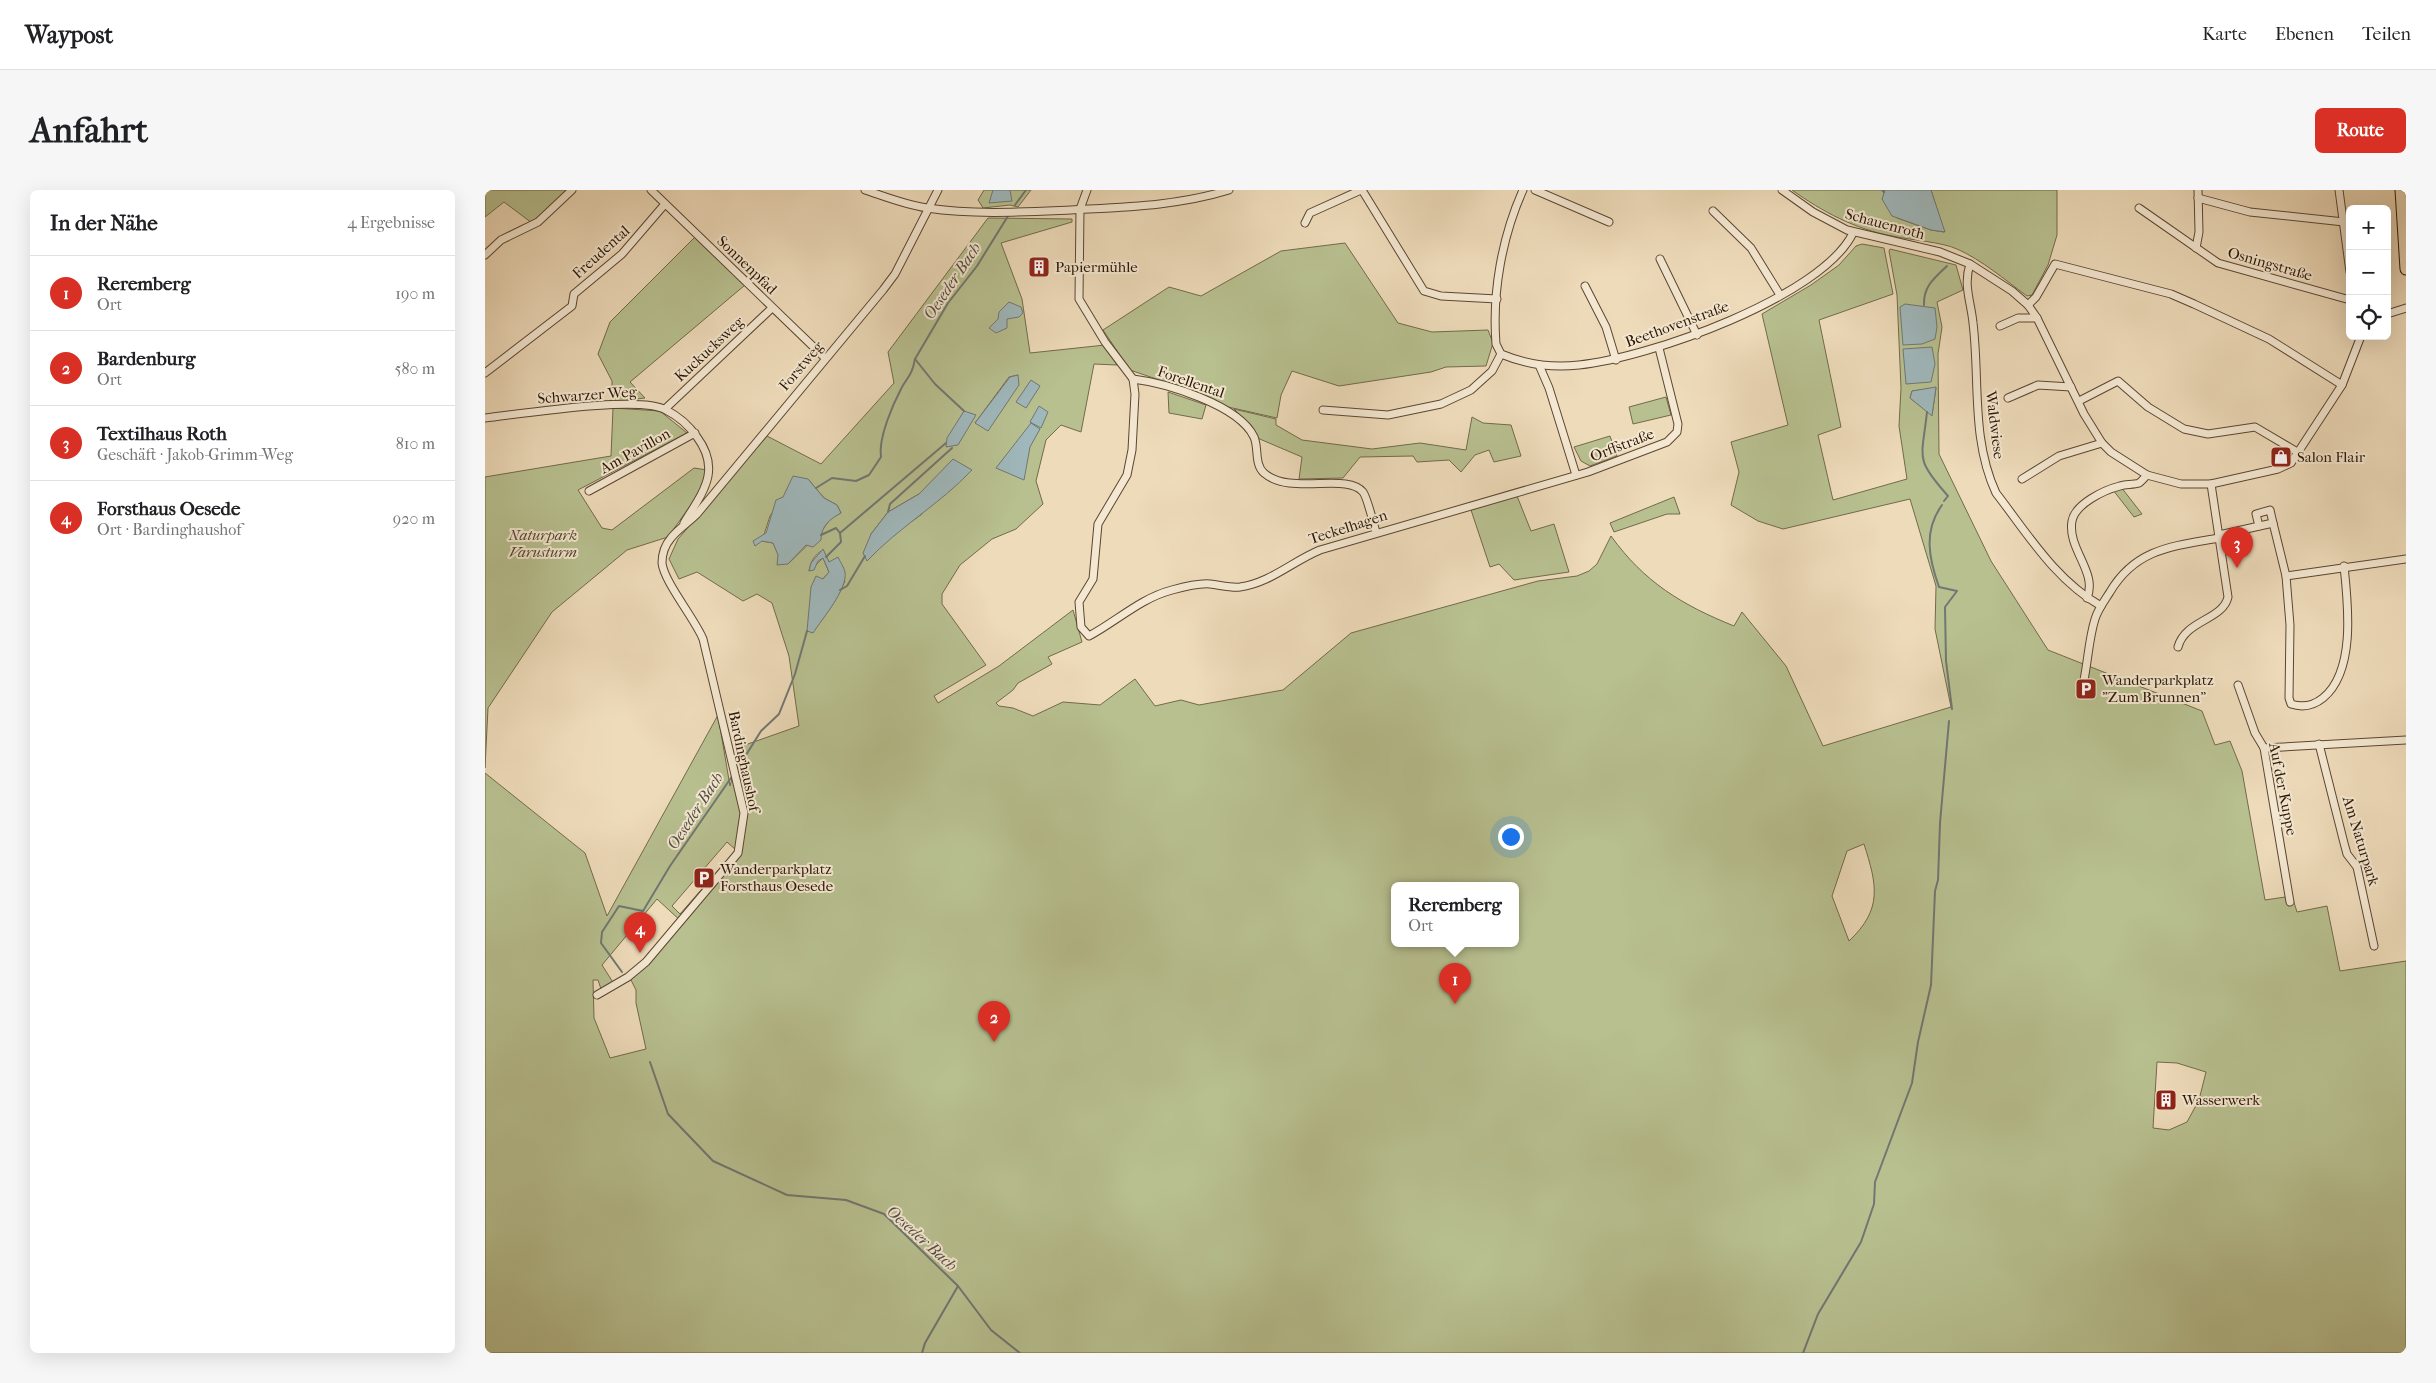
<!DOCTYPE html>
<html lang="de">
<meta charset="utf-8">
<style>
body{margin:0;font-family:"IM FELL French Canon",serif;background:#f6f6f6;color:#202124}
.controls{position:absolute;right:15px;top:15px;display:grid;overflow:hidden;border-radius:8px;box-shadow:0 5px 20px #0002}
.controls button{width:45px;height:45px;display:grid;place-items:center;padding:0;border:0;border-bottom:1px solid #e0e0e0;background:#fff;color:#202124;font:25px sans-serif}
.you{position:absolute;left:1025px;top:646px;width:18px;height:18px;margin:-12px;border:4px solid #fff;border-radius:50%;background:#1a73e8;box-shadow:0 0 0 8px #1a73e833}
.badge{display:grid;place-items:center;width:32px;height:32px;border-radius:50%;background:#d93025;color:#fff;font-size:16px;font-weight:700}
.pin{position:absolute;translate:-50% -41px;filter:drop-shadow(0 1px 2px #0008)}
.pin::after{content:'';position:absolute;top:26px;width:18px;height:15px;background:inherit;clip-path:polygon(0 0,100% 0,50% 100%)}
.popup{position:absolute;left:906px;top:692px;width:128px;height:65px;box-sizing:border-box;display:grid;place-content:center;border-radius:8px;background:#fff;filter:drop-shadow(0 1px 4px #0005);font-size:16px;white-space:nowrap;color:#757577}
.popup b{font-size:19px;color:#202124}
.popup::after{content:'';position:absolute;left:50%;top:100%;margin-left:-10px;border:10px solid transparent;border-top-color:#fff}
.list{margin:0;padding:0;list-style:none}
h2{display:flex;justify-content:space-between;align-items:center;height:65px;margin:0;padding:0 20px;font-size:21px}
h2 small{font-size:16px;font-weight:400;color:#757577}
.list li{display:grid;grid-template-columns:32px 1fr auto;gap:15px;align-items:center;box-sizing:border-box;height:75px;padding:0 20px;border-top:1px solid #e0e0e0}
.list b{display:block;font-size:19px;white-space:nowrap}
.list p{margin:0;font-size:16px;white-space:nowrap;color:#757577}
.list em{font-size:16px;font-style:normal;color:#757577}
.icon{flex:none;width:28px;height:28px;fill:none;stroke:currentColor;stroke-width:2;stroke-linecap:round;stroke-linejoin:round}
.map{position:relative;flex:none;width:1921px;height:1163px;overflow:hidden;border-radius:8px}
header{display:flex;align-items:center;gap:30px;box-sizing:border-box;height:70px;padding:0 25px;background:#fff;border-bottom:1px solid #e0e0e0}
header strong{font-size:24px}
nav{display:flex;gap:28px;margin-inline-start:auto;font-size:18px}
.intro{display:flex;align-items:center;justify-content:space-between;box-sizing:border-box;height:120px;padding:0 30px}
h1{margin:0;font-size:35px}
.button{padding:12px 22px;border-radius:8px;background:#d93025;color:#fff;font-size:18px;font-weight:700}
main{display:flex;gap:30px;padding:0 30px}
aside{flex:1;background:#fff;border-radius:8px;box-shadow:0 5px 20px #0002}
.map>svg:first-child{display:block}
.green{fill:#b8c090;stroke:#726a4a;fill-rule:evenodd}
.water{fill:#9fb8bc;stroke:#717772}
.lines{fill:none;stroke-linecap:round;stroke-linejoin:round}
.stream{stroke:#717772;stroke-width:2}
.minor-casing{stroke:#5c4631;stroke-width:9}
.primary-casing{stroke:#2b1503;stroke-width:13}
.minor{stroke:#f4e8d2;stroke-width:7}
.primary{stroke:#eedbba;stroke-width:11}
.labels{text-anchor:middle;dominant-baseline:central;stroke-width:4;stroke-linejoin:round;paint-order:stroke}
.street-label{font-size:15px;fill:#2b1503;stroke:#f4e8d2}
.poi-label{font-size:15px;fill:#2b1503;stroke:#f4e8d2;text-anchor:start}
.park-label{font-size:15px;font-style:italic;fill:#55482d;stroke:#f4e8d2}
.water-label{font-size:16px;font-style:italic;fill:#544e44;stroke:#f4e8d2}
</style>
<header>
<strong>Waypost</strong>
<nav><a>Karte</a><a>Ebenen</a><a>Teilen</a></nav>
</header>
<div class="intro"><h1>Anfahrt</h1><a class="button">Route</a></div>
<main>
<aside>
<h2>In der Nähe<small>4 Ergebnisse</small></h2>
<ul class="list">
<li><span class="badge">1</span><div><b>Reremberg</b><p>Ort</p></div><em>190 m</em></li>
<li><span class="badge">2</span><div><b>Bardenburg</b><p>Ort</p></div><em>580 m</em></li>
<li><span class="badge">3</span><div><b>Textilhaus Roth</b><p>Geschäft · Jakob-Grimm-Weg</p></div><em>810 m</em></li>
<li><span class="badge">4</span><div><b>Forsthaus Oesede</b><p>Ort · Bardinghaushof</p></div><em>920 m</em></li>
</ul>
</aside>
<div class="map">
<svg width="1921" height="1163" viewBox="0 0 1921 1163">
<rect width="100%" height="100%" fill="#eedbba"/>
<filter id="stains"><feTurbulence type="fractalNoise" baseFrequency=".004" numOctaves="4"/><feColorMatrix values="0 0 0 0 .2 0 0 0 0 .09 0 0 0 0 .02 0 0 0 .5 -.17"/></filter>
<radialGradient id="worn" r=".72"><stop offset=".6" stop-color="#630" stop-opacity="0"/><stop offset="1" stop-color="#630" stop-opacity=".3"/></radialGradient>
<g class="green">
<polygon points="0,0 87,0 47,33 19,12 0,27"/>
<polygon points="499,0 546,0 533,17 525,15 498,18 493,10"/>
<path d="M1307,0H1400L1398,9L1412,28L1446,40L1459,42L1446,0H1572V45L1563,75L1547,105L1542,106C1520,90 1497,70 1472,59C1457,52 1425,50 1407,46C1370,39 1338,22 1307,0Z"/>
<path d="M503,28L587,29V32L516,53L537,109L545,163L620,155L632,175L609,174L596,242L576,235L561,250L551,291L558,314L531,339L507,349L475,375L457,404V414L501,475L449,506L453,513L514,476L588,420L597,452L563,467L567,474L533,493L528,500L511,513L514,516L528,518L548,526L578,512L615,515L650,489L670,516L696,510L714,515L798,500L866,443L1053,391L1092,386L1104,381L1112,374L1126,346C1159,392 1197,415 1249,436L1257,422L1301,476L1338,556L1466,517L1450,439L1451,396L1425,309L1298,339L1273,331L1246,315L1254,282L1246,252L1303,235L1277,124L1326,95L1354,75L1371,56L1377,54L1399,58L1408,104L1334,130L1356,237L1333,245L1348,310L1422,289L1414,236L1416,198L1412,105L1404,61L1405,59L1471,75L1478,100L1452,112L1457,137L1453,164L1454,264L1506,371L1563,460L1717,521L1730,555L1745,551L1757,581L1780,710L1807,706L1812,722L1842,716L1855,781L1921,771V1163H0V583L100,663L122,726L233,525L245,596L252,570L260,555L314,536L304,466L287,413L272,404L258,411L212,382L194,389L184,369L193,349L282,246L336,274L409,193L403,162ZM533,185L490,233L524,187ZM1451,198L1447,225L1425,208L1427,201ZM323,289L339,308L352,315L356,323L346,328L336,342L303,374L294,365L288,353L277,351L285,326L298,307ZM434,304L437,324L402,349L382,371L386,344L403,322ZM338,360L344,372L360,391L348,414L327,443L338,389L344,382L338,368L324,381C326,371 329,365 338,360ZM242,652L251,660L195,724L187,716ZM1379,654C1392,695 1398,719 1364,751L1347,706L1362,661ZM910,695H1030V753H910ZM172,709L198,733L146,790L151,800V813L161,859L125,868L109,828L108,790H113L116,799L129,794L117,775ZM1672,872L1692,873L1721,882L1714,910L1702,932L1684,940L1668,938Z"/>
<polygon points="210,47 260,95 145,192 160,208 127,212 127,191 113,164 125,132"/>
<polygon points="860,53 913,133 947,142 1003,140 1008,153 1001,176 961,177 946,182 854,196 807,181 796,205 792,228 743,217 724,207 645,180 618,140 684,97 716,106 796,61"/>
<polygon points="683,202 721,215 717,229 684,223"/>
<polygon points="1181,207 1186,225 1148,234 1144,217"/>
<polygon points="128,218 175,221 202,243 93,300 117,338 127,340 209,278 222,280 218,298 183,347 142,360 67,422 3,518 0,578 0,287 126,266"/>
<polygon points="749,219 791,229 791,235 817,250 887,259 935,253 981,260 987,227 998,233 1026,235 1036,266 1009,272 1004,260 990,265 976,282 964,270 932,272 928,266 875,267 858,288 814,289 817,267 770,247 768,238"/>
<polygon points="1125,246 1132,266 1105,276 1096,271 1089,257"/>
<polygon points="1636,297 1657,324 1649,327 1628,300"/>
<polygon points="1032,306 1046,341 1069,334 1084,382 1029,390 1014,374 1005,377 986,320"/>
<polygon points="1189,307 1195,324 1182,324 1129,342 1125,333"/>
</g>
<g class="water">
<polygon points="508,0 525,0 527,11 504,13"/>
<polygon points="1400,0 1446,0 1460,42 1446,40 1407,26 1397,9"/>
<polygon points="524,112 536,117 538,123 534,127 522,129 522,138 511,143 504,138 513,129 514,122"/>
<polygon points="1420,114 1450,118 1452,137 1450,149 1437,154 1418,155 1415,117"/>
<polygon points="1447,157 1450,174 1446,192 1421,194 1418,159"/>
<polygon points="533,185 534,195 503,241 490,233 525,187"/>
<polygon points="546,190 555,196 541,218 531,212"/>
<polygon points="1451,197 1447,226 1425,208 1427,201"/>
<polygon points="554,216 563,222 556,238 545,232"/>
<polygon points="479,221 491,225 473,255 461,257 462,248"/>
<polygon points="546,233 555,239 545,257 539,290 511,278"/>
<path d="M468,269L487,280C455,314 414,337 382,371L378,363L386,344L403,322L434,304Z"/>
<path d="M308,286L323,289L339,308L352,315L356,323C345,329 336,336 336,350L328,357L321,355L303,374L292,375L293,365L288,353L277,351L270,356L268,351L281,343L291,310L298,307Z"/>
<path d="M338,359L344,372L353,367C355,372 359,377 360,382C363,399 337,429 328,443L322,441L326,397L331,386L338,389L344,382L338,368L333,371L329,380L324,381L326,373Z"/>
</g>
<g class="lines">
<g class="stream">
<polyline points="1397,0 1399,2"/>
<polyline points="530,15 541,0"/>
<path d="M1439,115C1438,97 1449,88 1462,76"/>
<polyline points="479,221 450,194 430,169 463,113 492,76 523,26"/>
<path d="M1442,222C1437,269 1429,268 1463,306L1459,311"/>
<path d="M331,298L347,288L371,291L384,285L396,267C393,248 408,214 417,197C424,185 427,185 430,169"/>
<path d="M1457,315C1438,341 1444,369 1454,397L1472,401L1460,417L1461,471L1467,519"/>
<polyline points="403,322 405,314 467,258"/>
<polyline points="336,345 351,338 355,343"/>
<polyline points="341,367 356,352 355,343 461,253"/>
<polyline points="355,400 362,396 380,366"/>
<polyline points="251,581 276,541 294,524 310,484 322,441"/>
<polyline points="137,782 116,753 117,742 134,716 158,721 185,676 248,585"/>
<polyline points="165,872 183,924 228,971 302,1005 361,1010 399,1024 473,1096 440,1153 437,1163"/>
<polyline points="473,1096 506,1140 535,1163"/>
<polyline points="1318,1163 1333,1124 1376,1052 1389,1014 1390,992 1427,893 1433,852 1446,795 1450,701 1453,690 1455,633 1464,531"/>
</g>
<g class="minor-casing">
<g id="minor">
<polyline points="166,0 340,168"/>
<path d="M380,0C401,7 421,15 442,18C489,25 539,22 586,20C640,17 692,16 744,0"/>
<path d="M602,0L595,19L594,109L620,152L648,189L650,204L647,260L642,285L613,334L608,389L594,412L596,437L604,446C632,431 656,408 687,400C698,397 714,393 725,394C735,395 745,398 755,397C785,393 808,371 835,360L1103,282L1182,252L1192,242L1193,234L1174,158"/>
<polyline points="877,0 939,101 956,106 1012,109"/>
<path d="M1038,0C1017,47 1007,102 1011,154L1016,164C1040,174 1067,178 1094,175C1163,168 1337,107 1368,43"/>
<polyline points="1050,0 1124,32"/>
<polyline points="1297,0 1328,22 1362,40 1455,62 1485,74 1527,101 1543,115 1552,128 1599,224 1617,253 1626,262 1662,285 1696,294 1726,294 1793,279 1806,273 1857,195 1876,146"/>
<polyline points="1854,0 1865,82"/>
<polyline points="1713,8 1765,22 1859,32"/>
<polyline points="1654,18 1733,73 1865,110"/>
<polyline points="1228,21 1266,58 1295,105"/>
<polyline points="820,33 825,23 876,0"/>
<polyline points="1711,58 1714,42 1713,0"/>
<polyline points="0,65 16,50 53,32 87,0"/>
<polyline points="1175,69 1212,145"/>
<path d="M1485,74C1478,95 1486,112 1488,133C1495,190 1486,249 1511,303C1542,343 1570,390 1616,416"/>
<polyline points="1100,96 1121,137 1131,170"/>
<polyline points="1543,115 1551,107 1570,74 1686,104 1709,114 1784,149 1857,195"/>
<polyline points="1902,124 1921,118"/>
<polyline points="1515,136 1533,128 1552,128"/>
<polyline points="1054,175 1064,198 1091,285"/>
<polyline points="0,183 87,116 89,104 137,64 180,14"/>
<path d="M648,189C681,193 754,215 769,247C774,258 769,274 779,283C805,306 862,282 878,302C883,309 888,333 891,342"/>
<polyline points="1523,208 1553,195 1586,197"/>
<polyline points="1594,211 1633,191 1663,217 1699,239 1723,244 1770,237 1814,263"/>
<polyline points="180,219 287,118"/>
<polyline points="838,220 903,225 956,214 986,200 1007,181 1016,164"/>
<path d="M0,228C36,224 154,205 181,220C193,226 205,237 212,247C237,281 217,303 199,333"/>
<polyline points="1537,289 1574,266 1617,253"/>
<polyline points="104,301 210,243"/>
<polyline points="1774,336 1771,324 1785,320 1788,333"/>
<path d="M1734,345L1788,333L1801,386L1805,435L1804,508L1806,514C1818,518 1828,516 1838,508C1871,481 1863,414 1859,376"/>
<polyline points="1801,386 1921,369"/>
<path d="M1602,408C1613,382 1582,359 1587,331C1590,314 1619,300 1635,296C1640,294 1648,295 1654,293C1657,291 1660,287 1662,285"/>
<path d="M1693,457C1700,430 1738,430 1743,407L1726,294"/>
<path d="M1599,490C1603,470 1604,448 1610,429C1613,419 1620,410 1625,402C1651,358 1689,356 1734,348"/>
<polyline points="1753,495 1770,543 1779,558 1805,712"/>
<polyline points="1834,554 1859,653 1862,664 1872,677 1889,756"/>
<polyline points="1779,558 1921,550"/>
<path d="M112,805L143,787L161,772L253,663L259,623L218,449C210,429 179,392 177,373C177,364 180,355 186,348C193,339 204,332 212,324L398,100L410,84L453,0"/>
</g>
</g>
<g class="primary-casing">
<polyline id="primary" points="1916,0 1921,79"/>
</g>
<use href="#minor" class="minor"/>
<use href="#primary" class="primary"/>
</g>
<defs>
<g id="building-square" transform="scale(1.125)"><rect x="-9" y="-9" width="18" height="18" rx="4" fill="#8f2418" stroke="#f4e8d2"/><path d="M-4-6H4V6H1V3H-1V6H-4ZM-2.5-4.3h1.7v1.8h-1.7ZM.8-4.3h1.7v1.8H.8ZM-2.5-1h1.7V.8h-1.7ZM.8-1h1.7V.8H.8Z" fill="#fff"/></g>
<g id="shop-square" transform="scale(1.125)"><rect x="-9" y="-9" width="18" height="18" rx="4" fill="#8f2418" stroke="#f4e8d2"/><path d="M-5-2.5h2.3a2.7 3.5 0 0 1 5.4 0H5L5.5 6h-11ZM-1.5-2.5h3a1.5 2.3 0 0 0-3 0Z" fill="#fff"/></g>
<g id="parking-square" transform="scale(1.125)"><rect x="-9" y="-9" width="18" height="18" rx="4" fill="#8f2418" stroke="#f4e8d2"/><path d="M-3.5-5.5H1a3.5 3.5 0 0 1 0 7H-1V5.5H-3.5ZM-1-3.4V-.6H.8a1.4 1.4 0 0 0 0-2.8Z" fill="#fff"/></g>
</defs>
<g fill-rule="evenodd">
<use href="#building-square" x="554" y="77"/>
<use href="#shop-square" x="1796" y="267"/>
<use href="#parking-square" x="1601" y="499"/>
<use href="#parking-square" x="219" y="688"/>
<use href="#building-square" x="1681" y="910"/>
</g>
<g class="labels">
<g class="street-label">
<text transform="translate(1400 34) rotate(15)">Schauenroth</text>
<text transform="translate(116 62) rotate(-42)">Freudental</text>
<text transform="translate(1785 74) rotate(16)">Osningstraße</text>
<text transform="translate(262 75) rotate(44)">Sonnenpfad</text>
<text transform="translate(1192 134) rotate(-20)">Beethovenstraße</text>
<text transform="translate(224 159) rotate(-43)">Kuckucksweg</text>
<text transform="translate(316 176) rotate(-50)">Forstweg</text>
<text transform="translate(706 192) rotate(19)">Forellental</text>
<text transform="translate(102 205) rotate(-4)">Schwarzer Weg</text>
<text transform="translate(1510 235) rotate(83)">Waldwiese</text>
<text transform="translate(1137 255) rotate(-21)">Orffstraße</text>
<text transform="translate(150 261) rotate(-29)">Am Pavillon</text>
<text transform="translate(863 337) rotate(-18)">Teckelhagen</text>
<text transform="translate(259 571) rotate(78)">Bardinghaushof</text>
<text transform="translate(1798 599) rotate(79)">Auf der Kuppe</text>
<text transform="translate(1876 651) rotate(73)">Am Naturpark</text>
</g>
<g class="poi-label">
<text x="570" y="77">Papiermühle</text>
<text x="1812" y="267">Salon Flair</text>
<text x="1617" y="490">Wanderparkplatz<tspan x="1617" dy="17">"Zum Brunnen"</tspan></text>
<text x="235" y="679">Wanderparkplatz<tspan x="235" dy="17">Forsthaus Oesede</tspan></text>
<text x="1697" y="910">Wasserwerk</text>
</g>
<g class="park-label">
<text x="58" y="345">Naturpark<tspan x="58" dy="17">Varusturm</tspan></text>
</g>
<g class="water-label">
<text transform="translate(467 91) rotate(-56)">Oeseder Bach</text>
<text transform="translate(210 621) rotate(-57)">Oeseder Bach</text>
<text transform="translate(437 1048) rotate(42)">Oeseder Bach</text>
</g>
</g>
<rect width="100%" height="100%" filter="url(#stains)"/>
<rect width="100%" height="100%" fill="url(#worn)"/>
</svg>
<div class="controls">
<button>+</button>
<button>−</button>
<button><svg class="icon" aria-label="locate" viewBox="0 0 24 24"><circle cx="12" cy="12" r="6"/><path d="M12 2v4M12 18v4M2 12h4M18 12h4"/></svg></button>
</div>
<div class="you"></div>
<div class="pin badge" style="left:970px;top:814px">1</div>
<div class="popup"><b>Reremberg</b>Ort</div>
<div class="pin badge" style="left:509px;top:852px">2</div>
<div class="pin badge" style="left:1752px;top:378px">3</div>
<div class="pin badge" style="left:155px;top:763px">4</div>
</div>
</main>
